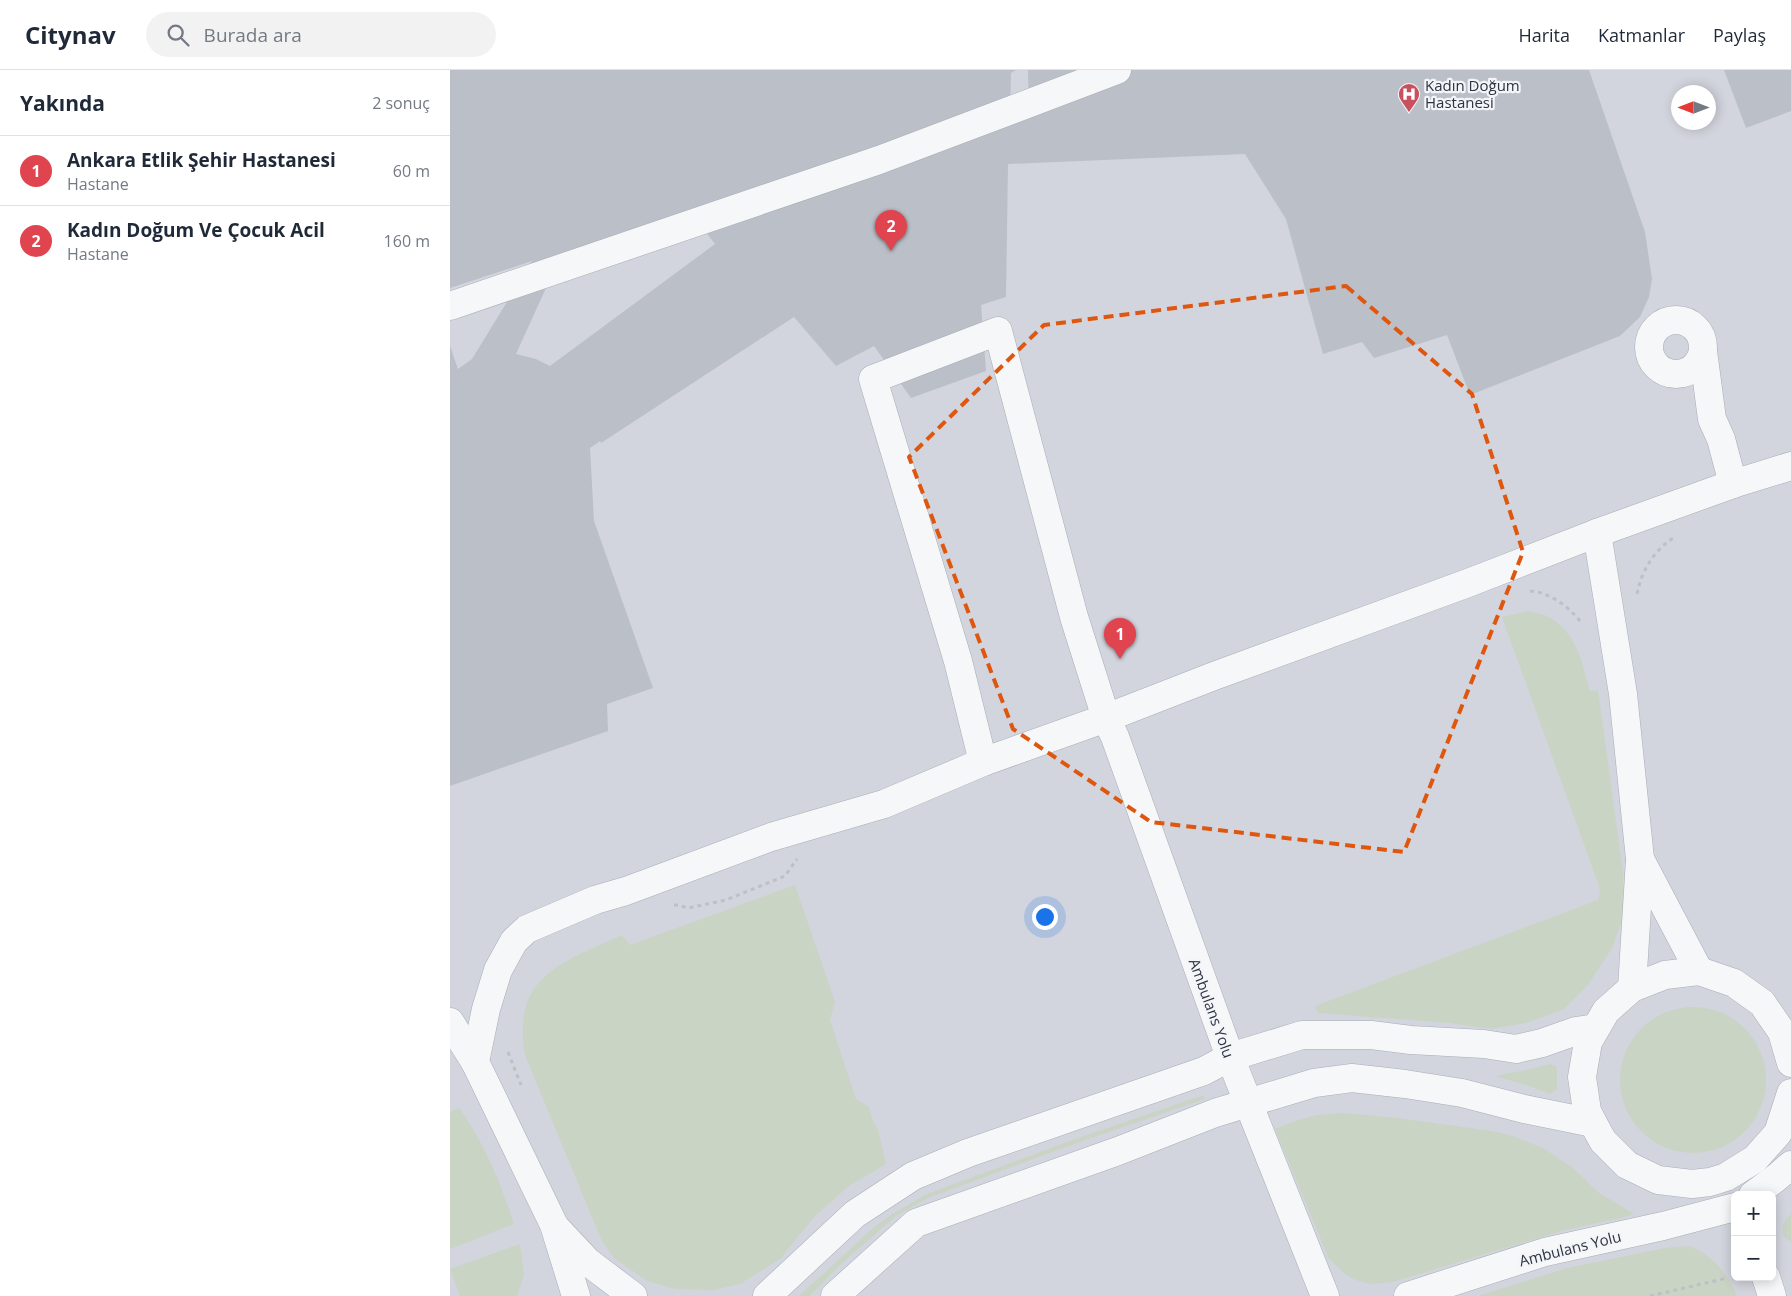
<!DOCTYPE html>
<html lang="tr">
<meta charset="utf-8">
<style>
body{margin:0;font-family:"Open Sans",sans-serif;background:#f2f2f3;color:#1f2937}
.controls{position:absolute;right:15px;bottom:15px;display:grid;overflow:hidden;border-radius:8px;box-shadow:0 2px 12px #0003}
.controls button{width:45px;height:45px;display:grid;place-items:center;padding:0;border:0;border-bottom:1px solid #e0e1e3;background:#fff;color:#1f2937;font:25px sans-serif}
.compass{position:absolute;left:1221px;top:15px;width:45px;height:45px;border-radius:50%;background:#fff;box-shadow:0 2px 12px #0003;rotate:270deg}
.you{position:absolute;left:594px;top:846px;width:18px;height:18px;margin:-12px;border:4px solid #fff;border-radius:50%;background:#1a73e8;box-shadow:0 0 0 8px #1a73e833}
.badge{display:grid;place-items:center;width:32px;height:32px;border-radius:50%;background:#2563eb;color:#fff;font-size:16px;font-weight:700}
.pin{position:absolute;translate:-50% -41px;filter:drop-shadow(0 1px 2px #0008)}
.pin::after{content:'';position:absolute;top:26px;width:18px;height:15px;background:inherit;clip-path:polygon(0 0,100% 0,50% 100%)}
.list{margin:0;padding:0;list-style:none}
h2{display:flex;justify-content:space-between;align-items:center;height:65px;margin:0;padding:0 20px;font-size:21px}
h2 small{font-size:16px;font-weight:400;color:#747a83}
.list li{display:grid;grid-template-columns:32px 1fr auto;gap:15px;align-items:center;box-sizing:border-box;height:70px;padding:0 20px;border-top:1px solid #e0e1e3}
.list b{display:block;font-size:19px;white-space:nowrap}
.list p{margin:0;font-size:16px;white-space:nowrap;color:#747a83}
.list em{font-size:16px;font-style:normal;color:#747a83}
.icon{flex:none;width:28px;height:28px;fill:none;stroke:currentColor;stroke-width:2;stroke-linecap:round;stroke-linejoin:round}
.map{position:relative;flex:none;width:1341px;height:1226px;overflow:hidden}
header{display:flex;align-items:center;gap:30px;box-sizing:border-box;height:70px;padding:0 25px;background:#fff;border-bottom:1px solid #e0e1e3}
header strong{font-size:24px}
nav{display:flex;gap:28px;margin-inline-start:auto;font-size:18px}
.search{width:350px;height:45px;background:#f2f2f3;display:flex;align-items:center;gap:12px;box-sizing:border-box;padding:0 18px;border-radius:28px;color:#747a83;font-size:19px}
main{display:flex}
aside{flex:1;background:#fff}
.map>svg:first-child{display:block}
.built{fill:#d2d5dd;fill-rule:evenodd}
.green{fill:#c9d4c5}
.building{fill:#bbbfc7;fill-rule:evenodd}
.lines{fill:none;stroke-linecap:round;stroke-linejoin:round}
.minor-casing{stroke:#a8adb5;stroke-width:29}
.path{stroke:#bdc0c6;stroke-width:3;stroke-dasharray:4 4;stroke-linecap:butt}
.minor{stroke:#f6f7f9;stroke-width:28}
.marked{fill:none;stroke:#df570f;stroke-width:4;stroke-dasharray:10 6;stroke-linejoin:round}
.labels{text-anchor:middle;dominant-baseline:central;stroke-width:4.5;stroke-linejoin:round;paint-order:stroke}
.poi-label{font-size:15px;fill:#2c3442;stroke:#f3f5f8;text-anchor:start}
.street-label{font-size:15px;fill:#2c3442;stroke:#f3f5f8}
</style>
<header>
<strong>Citynav</strong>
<div class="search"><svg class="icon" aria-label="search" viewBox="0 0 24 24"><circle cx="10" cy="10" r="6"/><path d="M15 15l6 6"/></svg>Burada ara</div>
<nav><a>Harita</a><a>Katmanlar</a><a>Paylaş</a></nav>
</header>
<main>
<aside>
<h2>Yakında<small>2 sonuç</small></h2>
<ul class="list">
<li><span class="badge" style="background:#e0444e">1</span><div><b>Ankara Etlik Şehir Hastanesi</b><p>Hastane</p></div><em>60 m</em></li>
<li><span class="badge" style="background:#e0444e">2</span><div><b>Kadın Doğum Ve Çocuk Acil</b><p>Hastane</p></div><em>160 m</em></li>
</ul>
</aside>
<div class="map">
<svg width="1341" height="1226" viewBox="0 0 1341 1226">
<rect width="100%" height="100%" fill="#e3e6eb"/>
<path class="built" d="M0,0H1341V1226H0ZM1228,22H1258V52H1228ZM1285,1125H1322V1207H1285Z"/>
<g class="green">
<path d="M1078,541C1084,543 1091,543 1097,546C1126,561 1132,592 1140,621L1148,620L1173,803V848L1162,878L1138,915L1114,939L1076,953L1040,959L999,953L868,943L865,936L1148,830L1150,823L1149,816L1052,547Z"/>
<path d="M345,815L385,932L380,950L406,1029L419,1037L422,1048L429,1063L436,1094L399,1116L365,1146L330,1189L290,1214L264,1220L225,1219L197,1211L164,1188L151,1169L75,985C61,906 113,892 172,865L180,875Z"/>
<circle cx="1243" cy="1010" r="73"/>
<polygon points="1100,994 1106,996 1107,1000 1107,1019 1100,1024 1076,1015 1045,1006 1076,1000"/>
<polygon points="754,1025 755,1029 627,1073 478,1128 446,1146 389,1196 360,1226 349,1226 423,1158 442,1144 477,1124 625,1069"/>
<path d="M9,1038C34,1072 51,1114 64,1154L0,1179V1042Z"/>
<path d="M893,1043L948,1048L1042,1061L1063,1066L1093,1078L1123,1098L1148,1122L1184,1144L1175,1147L1115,1160L943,1212L919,1214L906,1210L895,1204L879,1189L825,1059C851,1048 864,1044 893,1043Z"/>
<path d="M1341,1144V1172L1335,1168C1330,1158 1333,1151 1341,1144Z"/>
<polygon points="70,1174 74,1204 67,1226 10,1226 0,1199"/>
<path d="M1239,1176C1264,1186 1276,1202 1287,1226H1028L1117,1198L1215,1178Z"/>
</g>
<g class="building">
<path d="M0,0H566L561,3L560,44L579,43L578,0H1139L1195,162L1202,209L1199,227L1190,247L1170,266L1020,325L997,265L924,288L912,272L873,284L836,149L795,84L558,94L556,227L531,235L536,301L461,328L424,276L386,296L344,247L151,373L150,371L140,378L144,451L203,618L157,634L158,661L0,716V276L8,299L22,289L82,191L0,218ZM241,143L265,174L100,296L86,289L66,284L111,185Z"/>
<polygon points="1274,0 1341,0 1341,41 1296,58"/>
</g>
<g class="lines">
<g class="minor-casing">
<g id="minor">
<polyline points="0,236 429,90 667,0"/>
<circle cx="1226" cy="277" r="27"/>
<polyline points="1253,281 1262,349 1271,369 1283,414"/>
<polyline points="1147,463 1173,624 1190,789 1182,918"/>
<polyline points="533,692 508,591 423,309 548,261 624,547 656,648 665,667 780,987 875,1226"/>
<polyline points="1190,789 1249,901"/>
<polyline points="0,952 25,992"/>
<polyline points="1341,993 1332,962 1312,933 1284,913 1249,901 1215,905 1182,918 1156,941 1138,972 1132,1007 1137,1041 1143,1053 1153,1071 1177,1095 1208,1110 1242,1114 1260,1112 1276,1107 1305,1089 1328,1063 1341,1023"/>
<polyline points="1303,1125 1326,1108 1341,1095"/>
<polyline points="108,1160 138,1192 183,1226"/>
<polyline points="1316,1207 1322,1226"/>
<polyline points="126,1226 104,1155 25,992 36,939 48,900 64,871 77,859 145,830 176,821 321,767 434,734 533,692 656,648 764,606 1018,513 1147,463 1283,414 1341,396"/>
<polyline points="317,1226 405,1144 463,1106 518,1083 754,1001 780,987 852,965 921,965 961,970 1034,974 1066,979 1092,973 1126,961 1146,958"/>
<polyline points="385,1226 466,1153 668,1081 765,1043 864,1013 902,1008 955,1014 1012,1023 1074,1039 1143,1053"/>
<polyline points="958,1226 1095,1182 1213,1156 1285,1137"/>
</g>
</g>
<g class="path">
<path d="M1080,521C1100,522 1121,538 1132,554"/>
<path d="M1187,524C1192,500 1203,482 1223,468"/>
<polyline points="224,835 228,835 238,838 276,830 335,806 347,789"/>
<polyline points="58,982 71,1015"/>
<polyline points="1200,1226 1277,1208"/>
</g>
<use href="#minor" class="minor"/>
</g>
<path class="marked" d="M896,216L1022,324L1073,482L954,782L701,752L563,659L459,387L594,255Z"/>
<defs>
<g id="hospital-pin" transform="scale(1.125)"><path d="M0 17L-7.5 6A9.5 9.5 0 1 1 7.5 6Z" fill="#c9505f" stroke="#f3f5f8"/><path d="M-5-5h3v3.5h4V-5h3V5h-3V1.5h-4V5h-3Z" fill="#fff"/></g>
</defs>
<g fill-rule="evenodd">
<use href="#hospital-pin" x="959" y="24"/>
</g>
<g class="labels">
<g class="poi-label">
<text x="975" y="15">Kadın Doğum<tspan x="975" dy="17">Hastanesi</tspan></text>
</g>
<g class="street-label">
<text transform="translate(762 938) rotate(70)">Ambulans Yolu</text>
<text transform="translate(1120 1178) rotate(-14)">Ambulans Yolu</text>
</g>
</g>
</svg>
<div class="controls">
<button>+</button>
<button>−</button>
</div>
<svg class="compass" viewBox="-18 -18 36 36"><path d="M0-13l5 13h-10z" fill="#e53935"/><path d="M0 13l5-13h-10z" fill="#747a83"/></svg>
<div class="you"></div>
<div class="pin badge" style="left:670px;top:589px;background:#e0444e">1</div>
<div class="pin badge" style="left:441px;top:181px;background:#e0444e">2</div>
</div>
</main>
